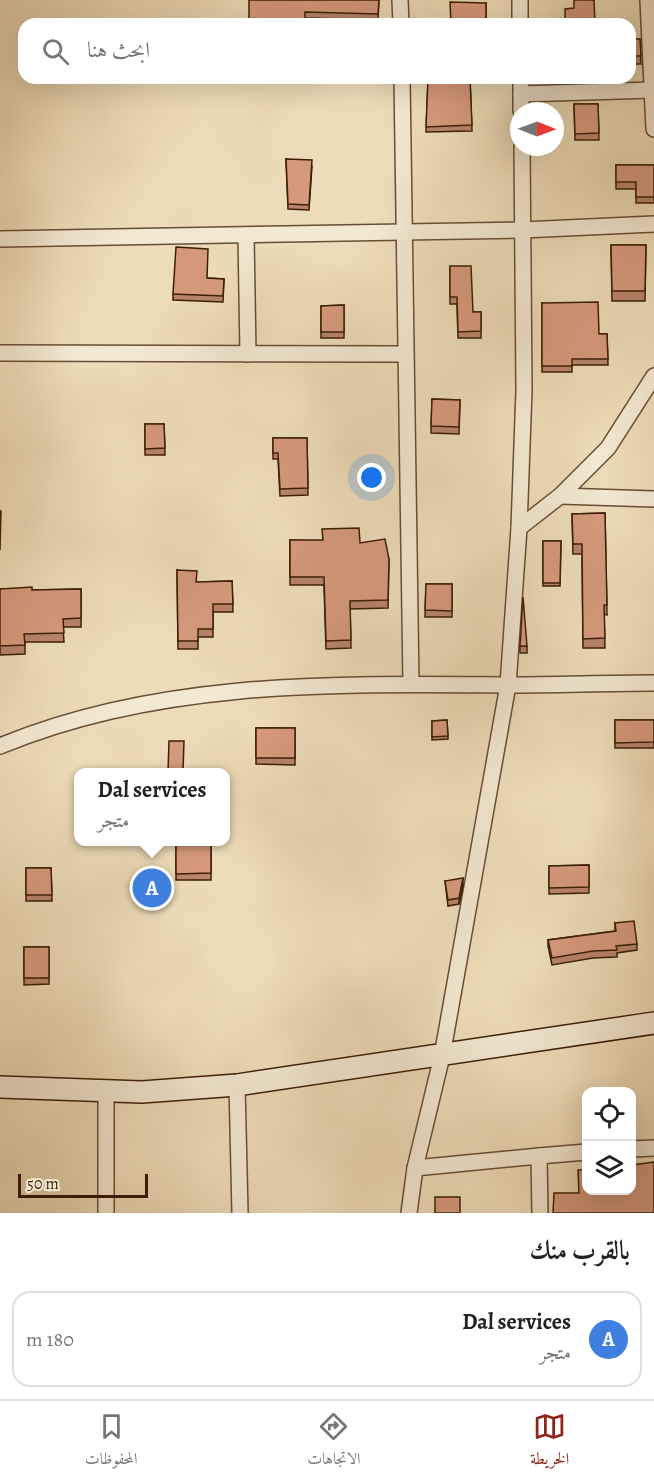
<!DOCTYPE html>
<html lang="ar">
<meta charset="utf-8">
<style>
body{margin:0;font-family:Alegreya,Amiri,serif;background:#f6f6f6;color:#222;direction:rtl}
.controls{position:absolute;right:18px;bottom:18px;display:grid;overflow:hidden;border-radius:12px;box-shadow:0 6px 24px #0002}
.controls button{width:54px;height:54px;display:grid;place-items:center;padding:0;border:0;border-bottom:2px solid #e0e0e0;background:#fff;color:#222;font:30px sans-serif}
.compass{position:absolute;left:510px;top:102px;width:54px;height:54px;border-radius:50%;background:#fff;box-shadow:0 6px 24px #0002;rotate:91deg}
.scale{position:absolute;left:18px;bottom:15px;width:130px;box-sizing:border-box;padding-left:6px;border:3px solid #3c1e06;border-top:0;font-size:16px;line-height:21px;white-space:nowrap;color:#3c1e06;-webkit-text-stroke:4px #f3e8d2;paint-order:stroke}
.you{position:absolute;left:372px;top:478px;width:21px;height:21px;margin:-15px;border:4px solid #fff;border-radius:50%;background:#1a73e8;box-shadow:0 0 0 9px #1a73e833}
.badge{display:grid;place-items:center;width:39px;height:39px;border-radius:50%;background:#8f2418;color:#fff;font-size:20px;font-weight:700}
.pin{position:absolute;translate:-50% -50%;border:3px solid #fff;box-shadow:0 2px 6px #0006}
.popup{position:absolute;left:74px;top:768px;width:156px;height:78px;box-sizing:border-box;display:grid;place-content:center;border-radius:12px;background:#fff;filter:drop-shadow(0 2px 4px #0005);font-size:20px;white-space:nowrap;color:#767676}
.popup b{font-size:22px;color:#222}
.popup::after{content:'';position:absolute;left:50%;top:100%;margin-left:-12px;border:12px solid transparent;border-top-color:#fff}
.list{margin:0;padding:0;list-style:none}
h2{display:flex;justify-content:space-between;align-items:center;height:78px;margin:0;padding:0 24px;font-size:26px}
h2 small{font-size:20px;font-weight:400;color:#767676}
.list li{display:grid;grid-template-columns:39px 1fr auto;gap:18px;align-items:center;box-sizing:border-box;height:96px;margin:0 12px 12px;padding:0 12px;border:2px solid #e0e0e0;border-radius:18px}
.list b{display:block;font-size:22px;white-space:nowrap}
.list p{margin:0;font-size:20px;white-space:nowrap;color:#767676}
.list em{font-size:20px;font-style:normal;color:#767676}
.icon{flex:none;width:33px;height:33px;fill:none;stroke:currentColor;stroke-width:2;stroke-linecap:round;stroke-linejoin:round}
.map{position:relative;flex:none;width:654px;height:1213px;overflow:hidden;direction:ltr}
.search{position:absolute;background:#fff;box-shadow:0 6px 24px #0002;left:18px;right:18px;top:18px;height:66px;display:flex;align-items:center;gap:15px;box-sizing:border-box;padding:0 21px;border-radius:18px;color:#767676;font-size:22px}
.sheet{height:186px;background:#fff}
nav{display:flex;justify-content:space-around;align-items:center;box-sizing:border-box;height:84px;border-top:2px solid #e0e0e0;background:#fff;font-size:16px;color:#767676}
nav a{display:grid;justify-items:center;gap:3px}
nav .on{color:#8f2418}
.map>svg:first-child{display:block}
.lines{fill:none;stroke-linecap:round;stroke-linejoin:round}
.minor-casing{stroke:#684e33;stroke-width:18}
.secondary-casing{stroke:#3c1e06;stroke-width:24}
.minor{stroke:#f3e8d2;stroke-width:15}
.secondary{stroke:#f3e8d2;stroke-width:21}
.wall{fill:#b8846c;stroke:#3c1e06;stroke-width:1.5}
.shaded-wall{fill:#966b58;stroke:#3c1e06;stroke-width:1.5}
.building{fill:#d6997d;stroke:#3c1e06;stroke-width:1.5}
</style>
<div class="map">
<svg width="654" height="1213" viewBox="0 0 654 1213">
<rect width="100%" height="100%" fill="#eddcb9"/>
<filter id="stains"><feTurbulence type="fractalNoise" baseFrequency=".00333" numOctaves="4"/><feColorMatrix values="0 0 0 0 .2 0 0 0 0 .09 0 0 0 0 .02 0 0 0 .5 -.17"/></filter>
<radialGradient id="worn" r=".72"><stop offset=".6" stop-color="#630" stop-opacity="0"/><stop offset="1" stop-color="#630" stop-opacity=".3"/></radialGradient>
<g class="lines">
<g class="minor-casing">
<g id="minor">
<polyline points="400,0 401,24"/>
<polyline points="520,0 520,24"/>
<polyline points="648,0 654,129"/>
<polyline points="402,78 411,683"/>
<polyline points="521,78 521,111"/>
<polyline points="521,94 652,90"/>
<polyline points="246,235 248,354"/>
<polyline points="0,239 522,230 654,224"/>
<polyline points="0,353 405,354"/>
<polyline points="560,496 654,499"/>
<polyline points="519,528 560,496 608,448 654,376"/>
<path d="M0,746C161,679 338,684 509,685C557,685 606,683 654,683"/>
<polyline points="237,1085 240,1213"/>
<polyline points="106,1092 106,1213"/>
<polyline points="632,1149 654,1148"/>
<polyline points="415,1168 539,1156"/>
<polyline points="409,1213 415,1168 442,1056 508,685 519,528 524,390 522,147"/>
<polyline points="540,1213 539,1156 586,1152"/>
</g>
</g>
<g class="secondary-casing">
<polyline id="secondary" points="0,1087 142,1092 237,1085 654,1023"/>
</g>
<use href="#minor" class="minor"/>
<use href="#secondary" class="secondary"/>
</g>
<g class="wall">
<polygon points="249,0 379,0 378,20 305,18"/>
<polygon points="486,3 486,24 450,24"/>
<polygon points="630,39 640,39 641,64 630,64"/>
<polygon points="415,78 470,78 472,131 426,132 428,81 415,83"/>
<polygon points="574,104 598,104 599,140 575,140"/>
<polygon points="286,159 312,166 309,210 288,209"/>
<polygon points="616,165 654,165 654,203 636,203 636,189 616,189"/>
<polygon points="611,245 646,245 645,301 612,301"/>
<polygon points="450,266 473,312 481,312 481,338 458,338 457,304 450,304"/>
<polygon points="207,278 224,279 223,302 173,300 173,294"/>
<polygon points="542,303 599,334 607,334 608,365 572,365 572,372 542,372"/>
<polygon points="344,305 344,338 321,338 321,306"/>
<polygon points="432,399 460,400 459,434 431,433"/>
<polygon points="145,424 164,424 165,455 145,455"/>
<polygon points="273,438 307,438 308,495 280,496 278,459 273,459"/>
<polygon points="605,513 607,615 604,614 605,648 583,648 582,554 573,554 572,514"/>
<polygon points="290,540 360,543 389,559 388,608 350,609 351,648 326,649 324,585 290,585"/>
<polygon points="543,541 561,541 560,586 543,586"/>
<polygon points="177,570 197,582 232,581 233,612 213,612 213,637 198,637 198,649 178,649"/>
<polygon points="426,584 452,584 452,617 425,617"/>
<polygon points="0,589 32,590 81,589 81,627 63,627 64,642 25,642 25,654 0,655"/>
<rect x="520" y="646" width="7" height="7"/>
<polygon points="447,720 448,739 432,740 432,721"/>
<rect x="615" y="720" width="39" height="28"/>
<polygon points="256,728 295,728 295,765 256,764"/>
<rect x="176" y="842" width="35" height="38"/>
<polygon points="589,865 589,893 549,894 549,866"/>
<polygon points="26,868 51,868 52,901 26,901"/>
<polygon points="445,881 463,885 459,904 448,906"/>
<polygon points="615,923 637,944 637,950 617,953 617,957 593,958 552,965 548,946 548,940 615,931"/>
<polygon points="24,947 49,947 49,984 24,985"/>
</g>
<polygon class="shaded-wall" points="463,878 463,885 459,904 459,898"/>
<g class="building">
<polygon points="249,0 379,0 378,14 305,12 305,24 249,24"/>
<polygon points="574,0 594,0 595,24 565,24 565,9 574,8"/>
<polygon points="450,2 486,3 486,21 471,21 471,24 451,24"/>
<polygon points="630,39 640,39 641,56 630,56"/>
<polygon points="428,78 470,78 472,125 426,127"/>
<polygon points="574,104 598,104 599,133 575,134"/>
<polygon points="286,159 312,160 309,205 288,204"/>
<polygon points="616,165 654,165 654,197 636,197 636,182 616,182"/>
<polygon points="611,245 646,245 645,291 612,291"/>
<polygon points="176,247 208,249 207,278 224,279 223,296 173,294"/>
<polygon points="450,266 471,266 473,312 481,312 481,331 458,332 457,297 450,297"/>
<polygon points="598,302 599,334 607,334 608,359 572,359 572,366 542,366 542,303"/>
<polygon points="344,305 344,332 321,332 321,306"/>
<polygon points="432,399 460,400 459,427 431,426"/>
<polygon points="145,424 164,424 165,448 145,449"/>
<polygon points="273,438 307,438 308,488 280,489 278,453 273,453"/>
<polygon points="0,511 1,511 0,550"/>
<polygon points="605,513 607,605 604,605 605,638 583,639 582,544 573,544 572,514"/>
<polygon points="359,528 360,543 385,539 389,559 388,600 350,601 351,640 326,641 324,577 290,577 290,540 323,540 322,529"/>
<polygon points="543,541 561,541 560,583 543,583"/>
<polygon points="177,570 197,571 196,582 232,581 233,604 213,604 213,629 198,629 198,641 178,641"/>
<polygon points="426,584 452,584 452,611 425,610"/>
<polygon points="32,587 32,590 81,589 81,618 63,619 64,633 24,634 25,645 0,646 0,589"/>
<polygon points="523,597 527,646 520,646"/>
<polygon points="447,720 448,736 432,737 432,721"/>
<polygon points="615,720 654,720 654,742 615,743"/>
<rect x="256" y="728" width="39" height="30"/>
<polygon points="169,741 184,741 183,772 168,772"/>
<polygon points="176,842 211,842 211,873 176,874"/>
<polygon points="589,865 589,887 549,888 549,866"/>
<polygon points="26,868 51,868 52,895 26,895"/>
<polygon points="463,878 459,898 448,900 445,881"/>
<polygon points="634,921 637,944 616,946 617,950 593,951 552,958 548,940 616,931 615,923"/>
<rect x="24" y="947" width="25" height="31"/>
<polygon points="654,1162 654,1213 553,1213 554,1193 579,1193 578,1170 586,1170 586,1191 632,1191 632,1165"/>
<rect x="435" y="1197" width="25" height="16"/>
</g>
<rect width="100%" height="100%" filter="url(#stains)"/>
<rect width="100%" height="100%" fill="url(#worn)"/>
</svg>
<div class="controls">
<button><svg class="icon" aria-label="locate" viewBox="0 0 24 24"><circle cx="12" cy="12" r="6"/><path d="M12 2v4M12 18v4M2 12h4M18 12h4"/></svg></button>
<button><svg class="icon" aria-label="layers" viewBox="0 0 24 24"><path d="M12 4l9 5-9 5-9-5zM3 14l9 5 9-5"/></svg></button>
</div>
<svg class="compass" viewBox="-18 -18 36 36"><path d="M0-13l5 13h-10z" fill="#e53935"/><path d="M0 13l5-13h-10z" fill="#767676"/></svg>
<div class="scale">50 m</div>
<div class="you"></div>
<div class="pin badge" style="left:152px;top:888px;background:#3f7fe0">A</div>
<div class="popup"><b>Dal services</b>متجر</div>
<div class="search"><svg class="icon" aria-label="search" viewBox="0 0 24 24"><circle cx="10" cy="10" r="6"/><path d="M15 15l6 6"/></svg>ابحث هنا</div>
</div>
<section class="sheet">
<h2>بالقرب منك<small></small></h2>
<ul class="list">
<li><span class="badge" style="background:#3f7fe0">A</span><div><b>Dal services</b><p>متجر</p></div><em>180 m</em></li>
</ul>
</section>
<nav>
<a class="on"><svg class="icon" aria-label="map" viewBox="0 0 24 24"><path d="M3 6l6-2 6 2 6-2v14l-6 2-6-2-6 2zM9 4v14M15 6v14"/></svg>الخريطة</a>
<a><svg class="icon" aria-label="directions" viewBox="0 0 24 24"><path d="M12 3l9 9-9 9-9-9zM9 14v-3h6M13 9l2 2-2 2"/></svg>الاتجاهات</a>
<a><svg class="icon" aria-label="saved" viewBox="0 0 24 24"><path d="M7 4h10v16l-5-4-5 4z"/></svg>المحفوظات</a>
</nav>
